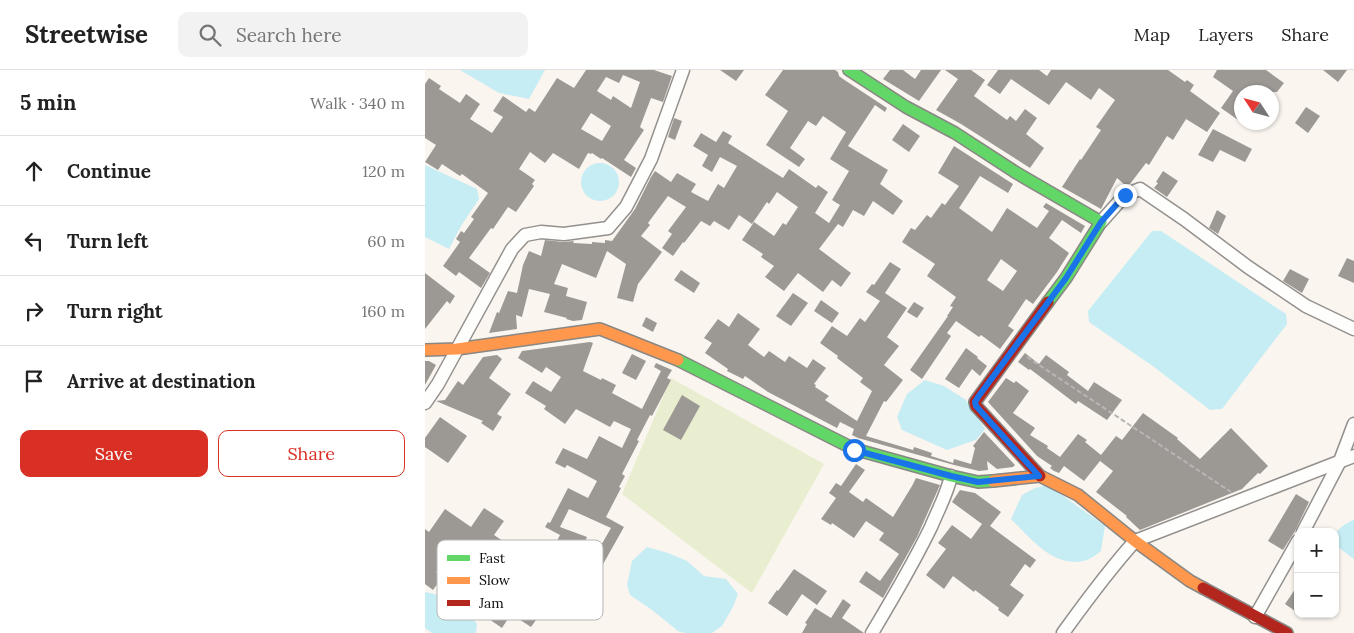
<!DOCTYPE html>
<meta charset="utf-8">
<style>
body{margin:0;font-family:Lora,serif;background:#f2f2f2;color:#222}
.controls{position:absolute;right:15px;bottom:15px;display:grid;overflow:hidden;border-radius:10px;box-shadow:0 1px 4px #0004}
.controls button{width:45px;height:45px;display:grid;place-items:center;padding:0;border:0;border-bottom:1px solid #e0e0e0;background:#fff;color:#222;font:25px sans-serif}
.compass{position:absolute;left:809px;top:15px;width:45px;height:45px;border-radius:50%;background:#fff;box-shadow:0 1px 4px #0004;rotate:306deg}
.stop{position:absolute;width:15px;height:15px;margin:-11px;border:4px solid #1a73e8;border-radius:50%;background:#fff}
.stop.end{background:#1a73e8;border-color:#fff;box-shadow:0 1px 5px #0008}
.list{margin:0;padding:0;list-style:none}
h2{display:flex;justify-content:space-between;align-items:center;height:65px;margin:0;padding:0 20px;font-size:21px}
h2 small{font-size:16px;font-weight:400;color:#767676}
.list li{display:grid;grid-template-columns:32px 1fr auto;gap:15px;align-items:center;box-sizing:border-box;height:70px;padding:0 20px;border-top:1px solid #e0e0e0}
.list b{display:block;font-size:19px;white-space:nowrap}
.list em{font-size:16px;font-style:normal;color:#767676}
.actions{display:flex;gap:10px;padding:15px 20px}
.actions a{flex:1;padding:11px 0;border:1px solid #d93025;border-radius:10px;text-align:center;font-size:18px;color:#d93025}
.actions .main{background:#d93025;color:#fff}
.icon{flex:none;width:28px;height:28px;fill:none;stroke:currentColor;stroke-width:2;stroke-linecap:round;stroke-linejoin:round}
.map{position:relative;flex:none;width:929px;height:563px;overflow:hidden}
header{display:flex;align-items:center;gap:30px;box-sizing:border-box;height:70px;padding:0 25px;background:#fff;border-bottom:1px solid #e0e0e0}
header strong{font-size:24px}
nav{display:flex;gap:28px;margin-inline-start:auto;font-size:18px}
.search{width:350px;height:45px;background:#f2f2f2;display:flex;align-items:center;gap:12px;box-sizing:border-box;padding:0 18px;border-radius:10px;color:#767676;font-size:19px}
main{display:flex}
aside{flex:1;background:#fff}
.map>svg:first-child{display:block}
.green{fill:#e8eecf}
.water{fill:#c6edf4}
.building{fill:#9c9995;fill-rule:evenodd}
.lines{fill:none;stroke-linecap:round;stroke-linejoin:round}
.street-casing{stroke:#93908e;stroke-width:15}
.fast-casing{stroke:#898784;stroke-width:14}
.slow-casing{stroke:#898784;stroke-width:14}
.jam-casing{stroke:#898784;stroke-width:14}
.path{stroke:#b7b6b5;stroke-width:2;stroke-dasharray:5 2.5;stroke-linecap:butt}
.street{stroke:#fefefd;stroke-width:12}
.fast{stroke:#63d668;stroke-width:11}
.slow{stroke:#ff974d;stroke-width:11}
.jam{stroke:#b3261e;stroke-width:11}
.route{stroke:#1a73e8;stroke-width:6}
.key{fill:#fff;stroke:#b6b6b6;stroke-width:1}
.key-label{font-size:14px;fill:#0b0b0b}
</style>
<header>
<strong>Streetwise</strong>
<div class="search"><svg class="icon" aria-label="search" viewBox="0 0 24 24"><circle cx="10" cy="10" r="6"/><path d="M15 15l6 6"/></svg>Search here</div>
<nav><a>Map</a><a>Layers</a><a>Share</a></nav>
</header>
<main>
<aside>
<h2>5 min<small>Walk · 340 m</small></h2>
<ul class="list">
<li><svg class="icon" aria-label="ahead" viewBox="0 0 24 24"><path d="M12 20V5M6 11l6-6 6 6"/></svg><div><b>Continue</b></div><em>120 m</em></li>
<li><svg class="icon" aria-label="left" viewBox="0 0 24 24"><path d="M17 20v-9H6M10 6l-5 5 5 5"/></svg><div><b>Turn left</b></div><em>60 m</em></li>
<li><svg class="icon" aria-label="right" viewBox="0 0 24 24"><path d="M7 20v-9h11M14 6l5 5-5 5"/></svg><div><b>Turn right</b></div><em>160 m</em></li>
<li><svg class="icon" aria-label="arrive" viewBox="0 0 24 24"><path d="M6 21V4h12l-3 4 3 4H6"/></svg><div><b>Arrive at destination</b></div></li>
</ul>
<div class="actions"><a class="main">Save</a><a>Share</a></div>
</aside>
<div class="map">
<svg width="929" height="563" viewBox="0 0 929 563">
<rect width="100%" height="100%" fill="#faf5ef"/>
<polygon class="green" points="246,308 399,394 327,523 197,424"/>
<g class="water">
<polygon points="35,0 120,0 104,29 74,23"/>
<circle cx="175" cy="112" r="19"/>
<polygon points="0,95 52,119 54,129 36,156 24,179 0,167"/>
<polygon points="727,161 736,161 861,244 862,254 797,339 785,340 729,297 664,252 663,241"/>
<polygon points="500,310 519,316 541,330 560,359 551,370 522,380 477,360 472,347 482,324"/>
<path d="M623,415L680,456L676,481C672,484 667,488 662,490C630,500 606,469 586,449L597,425L610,418Z"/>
<path d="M928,450L929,451V489L910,475C910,459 915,457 928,450Z"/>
<polygon points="222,477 243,483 262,491 279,506 301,509 313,524 308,537 297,556 287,563 260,563 253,561 227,540 205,525 202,515 207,491"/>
<path d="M0,522C22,526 38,537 52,554L51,563H7L0,558Z"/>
</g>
<g class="building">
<path d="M161,0H229L247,6L238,32L226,28L215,57L219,60L199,90L211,98L206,107L177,88L176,89L167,83L166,84L163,83L154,99L128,83L120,93L105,82L94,99L110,110L107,114L109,116L91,142L83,137L68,159L66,158L44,188L65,203L56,218L34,202L31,206L18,196L35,172L31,169L36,161L39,163L49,149L46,147L63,123L37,104L35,106L17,94L13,100L0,92L11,75L0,68V14L4,8L16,16L14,19L35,33L41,24L55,34L45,49L67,63L78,47L68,41L78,26L101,42L104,38L110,42L132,8L149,18ZM198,5L215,12L206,38L188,26L186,30L172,21L181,7L194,13ZM166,43L186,56L177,71L156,59Z"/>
<polygon points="295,0 319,0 311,11"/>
<polygon points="358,0 410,0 413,2 414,6 418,9 462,38 460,42 450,35 423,76 463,100 455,114 478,131 468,145 448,131 439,146 428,140 418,157 413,154 394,179 426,203 416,217 407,210 398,222 373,203 359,221 340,207 349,196 336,187 338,184 317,170 329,152 349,166 358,153 361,155 373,137 352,122 344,134 342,132 327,154 314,145 304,160 289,151 285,156 276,151 259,173 258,172 248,186 237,178 247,164 243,161 261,137 243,126 223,153 225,155 216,166 237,182 213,214 208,232 192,228 201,194 182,181 171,208 137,194 129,214 143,218 141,226 162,232 157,250 148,251 141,249 142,248 119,242 125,224 104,219 97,247 91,245 92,259 64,263 72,242 74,243 83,221 92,223 98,195 104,181 116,186 120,170 138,172 149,171 148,173 167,174 167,172 180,173 180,170 187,171 210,139 226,107 230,101 246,112 252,103 271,114 266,122 283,131 293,114 299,118 312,96 295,87 287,102 277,96 283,85 268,76 276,63 291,72 298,61 307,66 303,73 358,108 364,99 391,118 393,115 403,122 390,143 404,153 415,135 407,130 424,101 405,89 421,62 398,46 391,56 383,51 365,78 380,89 374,97 341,75 363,41 340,25"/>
<polygon points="465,0 478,0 490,9 496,0 516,0 494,31 458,9"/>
<polygon points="520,0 546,0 560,10 549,26 582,50 585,46 591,51 600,39 612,48 601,64 619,78 605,98 536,54 511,40 533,9"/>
<polygon points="573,0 614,0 622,6 626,0 743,0 760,12 762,10 769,15 765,21 795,43 782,62 761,49 748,70 742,66 724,95 721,93 705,114 701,116 692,108 676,139 637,117 655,89 656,90 676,60 671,57 690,30 674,18 666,30 641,12 624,35 586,9 575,24 562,15"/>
<polygon points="792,0 841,0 859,13 852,22 816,22 816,52 796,38 808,21 788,7"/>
<polygon points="898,0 922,0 913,12"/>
<polygon points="881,37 895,46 883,63 870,53"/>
<polygon points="249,48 257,51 250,70 243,67"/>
<polygon points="478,54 495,66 484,82 467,70"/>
<polygon points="788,59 827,79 820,92 795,80 788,92 773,85"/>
<path d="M529,76L588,114L583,123L555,106L534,138L567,162L582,138L612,158L624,141L618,137L621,133L660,156L656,163L637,150L624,168L644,183L632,202L608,234L601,229L583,256L589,260L575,279L556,265L554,267L531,251L522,263L526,266L497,309L485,300L523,246H522L528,237L525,236L531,227L502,206L510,194L477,172L486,158L490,160L502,145L506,148L517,133L520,135L534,116L513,103ZM576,189L592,201L578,221L562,210Z"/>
<polygon points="738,101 753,111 742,127 729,118 733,113 731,112"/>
<polygon points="792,140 801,146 793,164 784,158"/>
<polygon points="922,188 929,191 929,213 913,206"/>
<polygon points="465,192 476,199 460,223 482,238 462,267 474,276 459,295 478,310 461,332 459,331 441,366 488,380 489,377 507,383 506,386 528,393 529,389 546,394 550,378 548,376 559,362 590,395 588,397 572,399 562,391 563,400 554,401 529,395 433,368 427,365 429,359 415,352 412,358 343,322 320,306 318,309 302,301 303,299 280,283 287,273 279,268 293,249 304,257 313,243 335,259 323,275 339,287 344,281 360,292 364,286 382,298 388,289 401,298 389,314 391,315 390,317 404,326 400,330 432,351 447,321 435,312 438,308 412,288 413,286 395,273 407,256 422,266 435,248 440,252 455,231 441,222 447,214 449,215"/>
<polygon points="865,199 884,209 877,223 858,211"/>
<polygon points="256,200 275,213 269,223 249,210"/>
<polygon points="0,203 30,226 25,234 22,231 0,259"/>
<polygon points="368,223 383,233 366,256 351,246"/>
<polygon points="396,230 414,243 407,253 389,241"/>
<polygon points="489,232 499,238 492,248 482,242"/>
<polygon points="221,247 232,253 228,262 217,256"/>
<polygon points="165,272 168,273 158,301 176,310 177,308 191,315 187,323 217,339 236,301 229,297 231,293 247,300 242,308 246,310 227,346 225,345 212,370 214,371 197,404 200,406 194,417 196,418 181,447 199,457 177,496 167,491 186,458 144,439 135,457 162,467 153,489 137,483 124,507 126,509 104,545 111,550 106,557 86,544 77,558 33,528 41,517 66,535 87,504 67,491 62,498 58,495 51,505 23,485 11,502 18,506 8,520 0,514 0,459 4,462 20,439 46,457 59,438 79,451 69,465 118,498 135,465 120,457 123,452 125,453 143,418 163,428 172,411 142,395 140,398 130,393 138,378 162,389 174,366 197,378 206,359 189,351 185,357 151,339 140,354 119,339 121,336 100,323 108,311 126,322 136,307 121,297 117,303 93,288 97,281"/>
<polygon points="541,278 553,287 552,288 562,296 555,306 547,299 534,318 520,309"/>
<polygon points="600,283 614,294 621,285 644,302 642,305 663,321 669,312 697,330 682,350 653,331 651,334 605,299 604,300 593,292"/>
<polygon points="207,284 221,291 211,310 197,303"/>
<polygon points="72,285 77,289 64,308 86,324 72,344 77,347 68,361 56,353 58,351 11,331 20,330 33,311 38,315 58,287"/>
<polygon points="0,291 4,291 11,295 0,315"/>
<polygon points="581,308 589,313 591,311 604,321 588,343 610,358 605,365 623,376 622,378 635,387 653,364 662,370 660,372 676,385 691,366 697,370 718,343 753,368 752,369 775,389 806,358 843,396 835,404 833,403 817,419 715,460 701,447 702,446 671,422 688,401 675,391 659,411 639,396 634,403 629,401 625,398 627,396 612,386 563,332"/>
<polygon points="257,325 275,336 256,370 238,360"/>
<polygon points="15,347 42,366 23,393 0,377 0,368"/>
<polygon points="431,394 440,400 424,422 438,432 441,428 468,447 487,416 491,408 515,415 492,467 458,528 434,512 441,501 455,511 474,484 454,470 459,463 441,451 429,468 407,453 406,455 396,449 411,428 404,423 411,413 416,416"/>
<polygon points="535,420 550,423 576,442 565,456 611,490 605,498 600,494 585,515 599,525 583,547 573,540 574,538 550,520 549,522 528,506 519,519 501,505 521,479 513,473 527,455 546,469 557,454 527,432"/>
<polygon points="871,424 884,432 870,461 858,480 843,471"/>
<polygon points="369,499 402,521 392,535 377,524 362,546 343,533 352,520 353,521"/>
<polygon points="873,515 873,543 860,534"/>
<polygon points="418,529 426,535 417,548 439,563 377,563 382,554 380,553 390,538 406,548"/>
</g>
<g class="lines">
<g class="street-casing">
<g id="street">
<polyline points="676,152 700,125 715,119 759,149 823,197 881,236 929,259"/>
<polyline points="0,333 13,314 87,179 100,165 116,162 139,164 183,158 201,137 226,89 258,0"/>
<polyline points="878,462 915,391 929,354"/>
<polyline points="830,547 873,471"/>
<path d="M447,563C468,528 488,494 506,457C513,440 522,424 526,406"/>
<path d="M638,563C661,531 684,500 710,471L929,386"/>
</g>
</g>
<g class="fast-casing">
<g id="fast">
<polyline points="424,0 481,37 530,63 590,102 676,152 641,208 623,232"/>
<polyline points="253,290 429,379 526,406 553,412 568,411"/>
</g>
</g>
<g class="slow-casing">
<g id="slow">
<polyline points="0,280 32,279 175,259 253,290"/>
<polyline points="568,411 615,406 653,425 710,471 765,511 778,518"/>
</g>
</g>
<g class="jam-casing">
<g id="jam">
<polyline points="615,406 551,336 550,332 623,232"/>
<polyline points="778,518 862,563"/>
</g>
</g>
<polyline class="path" points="602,287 806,422"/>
<use href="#street" class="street"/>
<use href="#fast" class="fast"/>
<use href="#slow" class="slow"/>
<use href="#jam" class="jam"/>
</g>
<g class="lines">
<polyline class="route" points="429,380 526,406 553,412 614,406 551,336 550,332 553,327 641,208 676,152 700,125"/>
</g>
<rect x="12" y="470" width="166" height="80" rx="8" class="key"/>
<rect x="22" y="485" width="23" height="6" fill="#63d668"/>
<rect x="22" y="507" width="23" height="7" fill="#ff974d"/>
<rect x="22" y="530" width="23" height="6" fill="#b3261e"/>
<g class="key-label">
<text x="54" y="493">Fast</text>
<text x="54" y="515">Slow</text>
<text x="54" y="538">Jam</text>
</g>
</svg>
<div class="controls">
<button>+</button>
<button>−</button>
</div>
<svg class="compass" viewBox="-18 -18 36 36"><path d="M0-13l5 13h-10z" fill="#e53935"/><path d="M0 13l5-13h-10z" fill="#767676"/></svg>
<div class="stop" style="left:429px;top:380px"></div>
<div class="stop end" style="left:700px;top:125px"></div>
</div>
</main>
